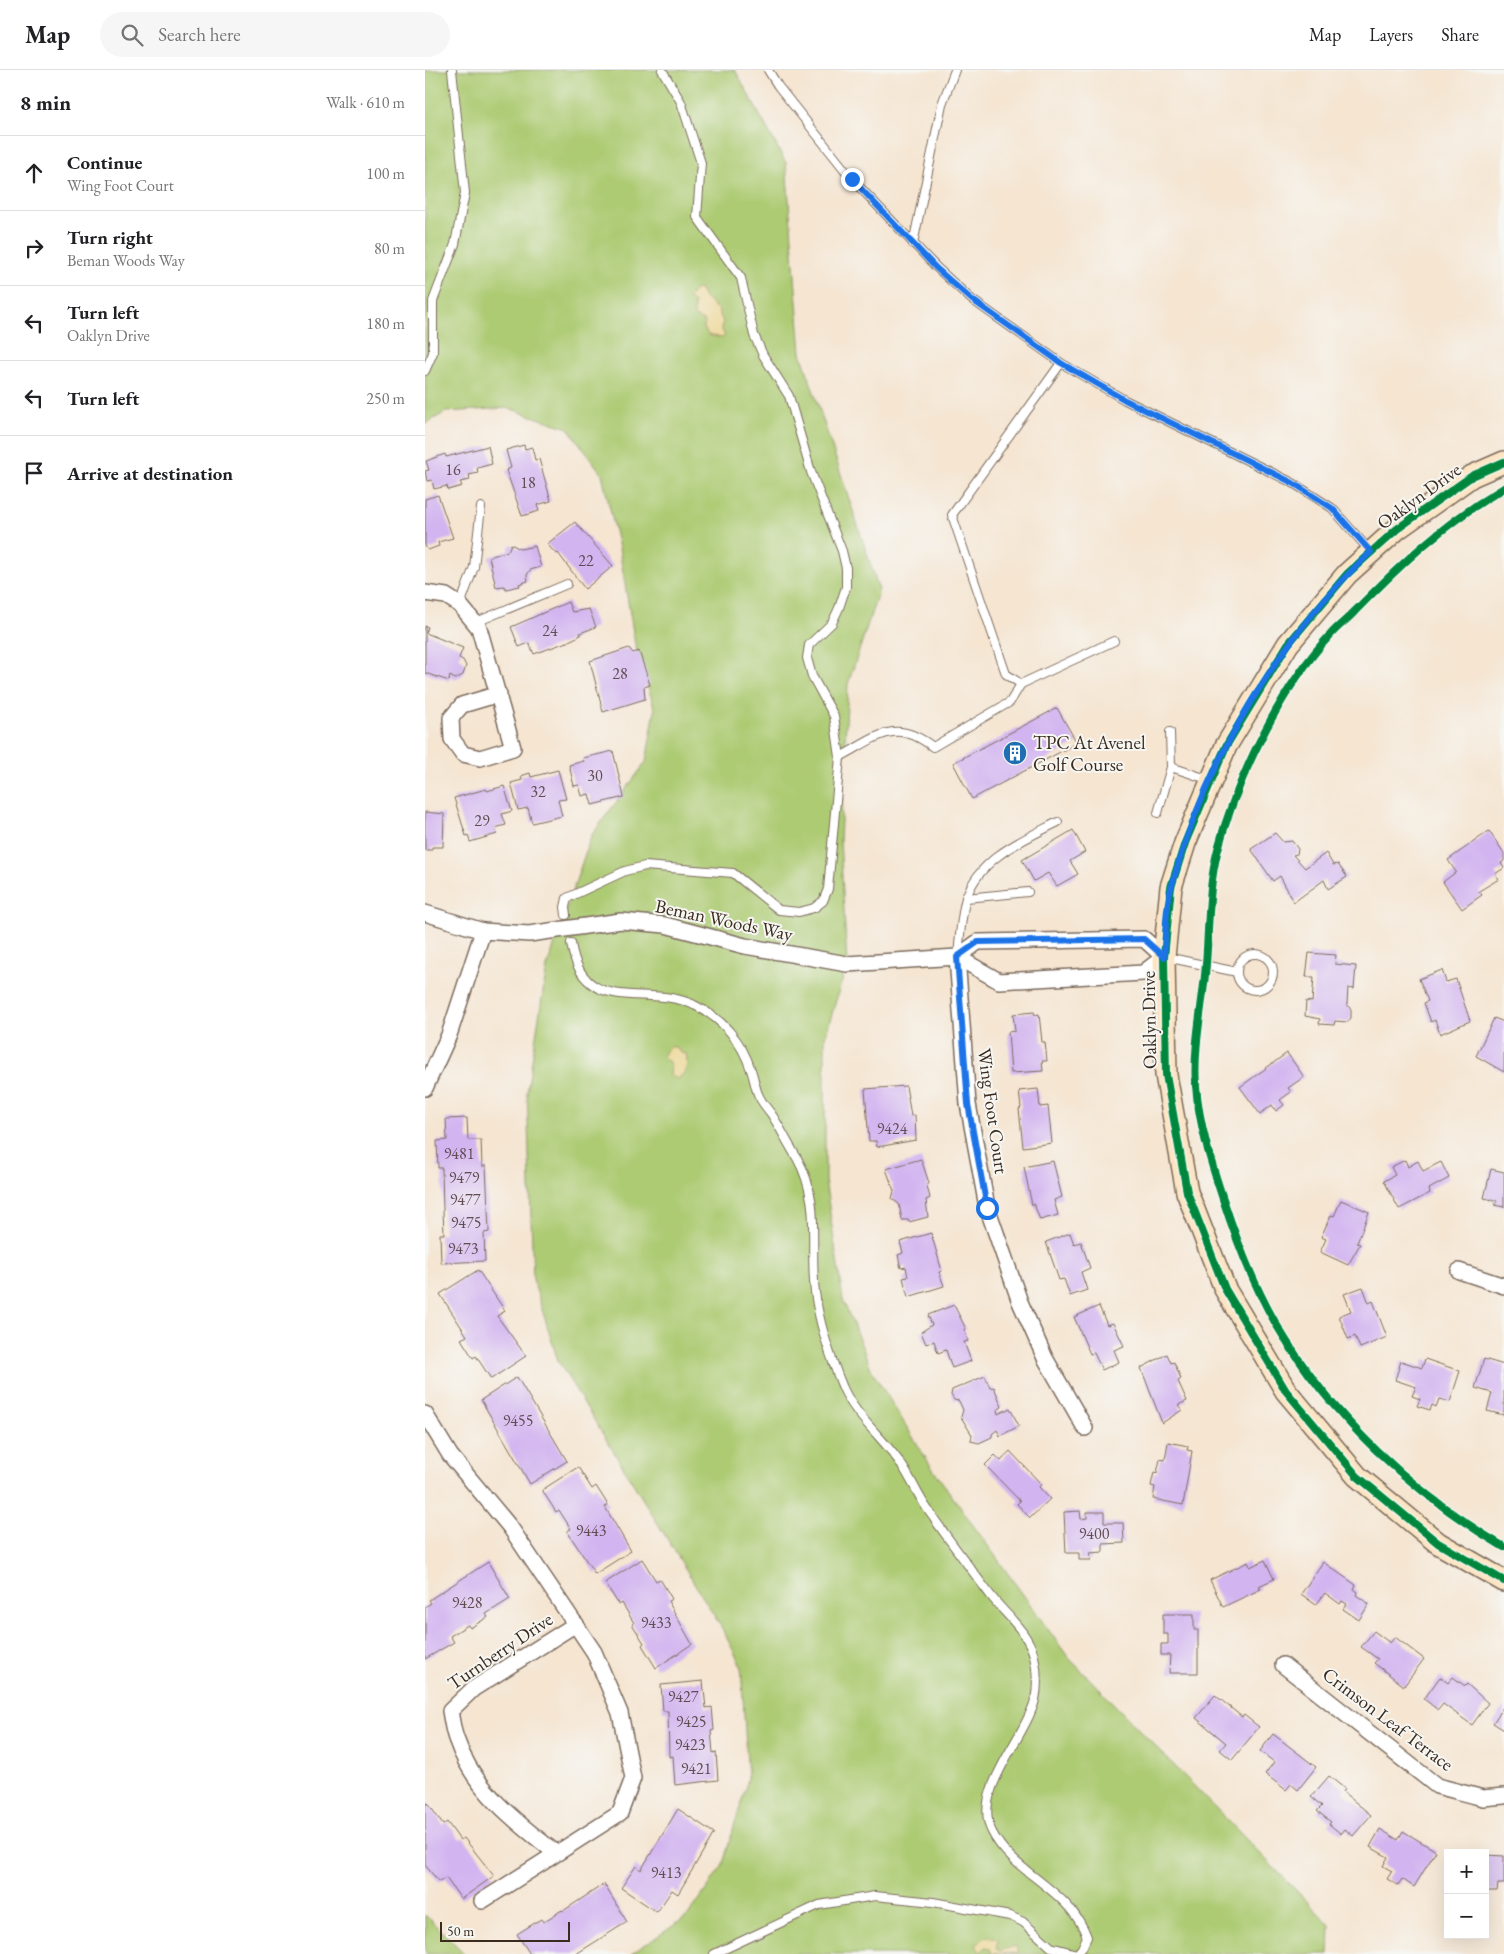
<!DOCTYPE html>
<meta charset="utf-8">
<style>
body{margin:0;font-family:"EB Garamond",serif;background:#f6f6f6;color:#202124}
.controls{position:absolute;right:15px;bottom:15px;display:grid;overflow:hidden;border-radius:0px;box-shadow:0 5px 20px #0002}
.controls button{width:45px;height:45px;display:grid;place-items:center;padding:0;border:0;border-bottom:1px solid #e0e0e0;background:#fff;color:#202124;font:25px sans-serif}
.scale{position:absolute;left:15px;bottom:12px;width:130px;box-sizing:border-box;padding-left:5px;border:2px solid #3b2a1e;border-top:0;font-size:14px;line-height:18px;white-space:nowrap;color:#3b2a1e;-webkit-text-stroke:4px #f6f6f2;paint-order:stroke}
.stop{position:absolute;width:15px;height:15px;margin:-11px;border:4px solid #1a73e8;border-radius:50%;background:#fff}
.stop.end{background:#1a73e8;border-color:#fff;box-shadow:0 1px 5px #0008}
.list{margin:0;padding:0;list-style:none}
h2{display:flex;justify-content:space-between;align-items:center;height:65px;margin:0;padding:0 20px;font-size:21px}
h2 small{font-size:16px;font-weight:400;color:#757577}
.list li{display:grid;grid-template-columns:32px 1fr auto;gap:15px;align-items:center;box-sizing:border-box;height:75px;padding:0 20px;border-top:1px solid #e0e0e0}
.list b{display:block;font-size:19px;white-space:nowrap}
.list p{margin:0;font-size:16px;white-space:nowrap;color:#757577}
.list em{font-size:16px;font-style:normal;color:#757577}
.icon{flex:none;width:28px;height:28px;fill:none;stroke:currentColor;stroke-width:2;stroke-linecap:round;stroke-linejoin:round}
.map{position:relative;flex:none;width:1079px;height:1884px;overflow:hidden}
header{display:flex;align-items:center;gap:30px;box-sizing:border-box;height:70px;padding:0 25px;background:#fff;border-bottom:1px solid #e0e0e0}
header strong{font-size:24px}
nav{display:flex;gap:28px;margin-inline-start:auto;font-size:18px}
.search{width:350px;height:45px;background:#f6f6f6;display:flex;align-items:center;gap:12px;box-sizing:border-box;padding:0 18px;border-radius:28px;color:#757577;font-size:19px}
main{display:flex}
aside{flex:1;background:#fff}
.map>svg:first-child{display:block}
.green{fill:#adcb73;stroke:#747a48}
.sand{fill:#eeda9e;stroke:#94825e}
.building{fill:#d2b4f0}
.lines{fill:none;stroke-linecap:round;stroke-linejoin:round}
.lane-casing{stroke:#7c6b5d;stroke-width:10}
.street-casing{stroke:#7c6b5d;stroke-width:18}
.secondary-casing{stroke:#7c6b5d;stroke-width:24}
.lane{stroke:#fff;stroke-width:8}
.street{stroke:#fff;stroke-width:15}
.secondary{stroke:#fce5c4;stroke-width:21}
.cycleway-casing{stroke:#f6f6f2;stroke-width:11}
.cycleway{stroke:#00873e;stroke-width:8}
.route{stroke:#1a73e8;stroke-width:6}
.labels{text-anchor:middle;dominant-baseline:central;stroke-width:4;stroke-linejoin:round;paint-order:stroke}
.number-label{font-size:16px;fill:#614c52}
.street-label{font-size:19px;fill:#3b2a1e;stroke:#f6f6f2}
.poi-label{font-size:19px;fill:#3b2a1e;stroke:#f6f6f2;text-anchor:start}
</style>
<header>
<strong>Map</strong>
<div class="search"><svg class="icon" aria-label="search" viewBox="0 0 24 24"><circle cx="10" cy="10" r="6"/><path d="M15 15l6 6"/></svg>Search here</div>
<nav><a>Map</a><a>Layers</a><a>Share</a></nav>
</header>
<main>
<aside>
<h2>8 min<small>Walk · 610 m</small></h2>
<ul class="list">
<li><svg class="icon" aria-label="ahead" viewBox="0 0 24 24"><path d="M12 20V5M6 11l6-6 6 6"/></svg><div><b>Continue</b><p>Wing Foot Court</p></div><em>100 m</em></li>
<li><svg class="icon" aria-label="right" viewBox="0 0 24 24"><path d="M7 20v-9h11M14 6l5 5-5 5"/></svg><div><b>Turn right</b><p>Beman Woods Way</p></div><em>80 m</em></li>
<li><svg class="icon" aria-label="left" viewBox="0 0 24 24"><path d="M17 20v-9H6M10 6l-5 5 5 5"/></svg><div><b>Turn left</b><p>Oaklyn Drive</p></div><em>180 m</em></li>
<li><svg class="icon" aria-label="left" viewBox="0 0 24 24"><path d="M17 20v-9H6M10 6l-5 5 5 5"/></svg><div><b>Turn left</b></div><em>250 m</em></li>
<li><svg class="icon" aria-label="arrive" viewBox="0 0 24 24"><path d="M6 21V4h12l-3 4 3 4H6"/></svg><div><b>Arrive at destination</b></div></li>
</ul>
</aside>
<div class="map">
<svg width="1079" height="1884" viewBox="0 0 1079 1884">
<rect width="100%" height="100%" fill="#f6f6f2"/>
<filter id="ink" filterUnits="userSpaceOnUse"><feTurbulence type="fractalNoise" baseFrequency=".02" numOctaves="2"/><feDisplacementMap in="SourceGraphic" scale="10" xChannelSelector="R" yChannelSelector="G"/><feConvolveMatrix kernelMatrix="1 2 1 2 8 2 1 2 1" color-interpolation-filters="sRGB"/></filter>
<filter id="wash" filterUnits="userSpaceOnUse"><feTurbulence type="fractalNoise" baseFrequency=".0096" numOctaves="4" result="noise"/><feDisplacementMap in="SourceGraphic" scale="20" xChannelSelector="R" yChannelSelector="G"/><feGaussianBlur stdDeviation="1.12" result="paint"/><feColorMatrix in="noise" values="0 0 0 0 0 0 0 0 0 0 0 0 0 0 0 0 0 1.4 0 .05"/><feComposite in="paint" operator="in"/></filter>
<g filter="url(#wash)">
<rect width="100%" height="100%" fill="#f5e5d1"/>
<g class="green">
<polygon points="0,0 310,0 361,93 376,283 454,520 423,614 415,770 422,894 400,967 400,1110 418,1230 447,1301 507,1398 643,1587 905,1855 904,1884 206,1884 263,1846 297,1797 323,1709 316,1596 298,1560 133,1291 108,1210 102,1022 122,897 166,766 221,692 230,640 210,574 194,478 177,404 143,358 83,338 21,342 0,354"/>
<polygon points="0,1845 40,1884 0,1884"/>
</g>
<g class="sand">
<polygon points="271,219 275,220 279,228 287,233 287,236 292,238 298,252 296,258 300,266 297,268 283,265 279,258 280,252 269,246 269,233 263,227"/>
<path d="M245,977H251L257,984L261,983C263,994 262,1003 252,1009L245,1005L246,994L239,988L238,984Z"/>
<polygon points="561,1867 573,1868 571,1879 575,1881 590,1876 593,1883 567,1884 565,1878 560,1877 555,1883 551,1874"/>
</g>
<g id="blocks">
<g class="building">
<polygon points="99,375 100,379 107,377 110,390 114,389 126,431 112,435 114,441 97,446 81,400 86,398 81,380"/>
<polygon points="63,376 67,394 52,398 53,403 44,405 45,410 35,412 37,416 23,420 22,416 9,419 7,410 2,411 0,401 4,400 1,391 20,384 21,387"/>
<polygon points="13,425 28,468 13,472 14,476 3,480 0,476 0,429"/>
<polygon points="150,452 188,496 160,519 133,483 131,484 122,474"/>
<polygon points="86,474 95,479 110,476 116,497 105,500 102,505 103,511 94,514 95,516 81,519 79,516 71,517 64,487 83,481"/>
<polygon points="143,532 147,542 164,539 171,557 155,563 156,565 142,572 109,584 104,573 94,577 86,557"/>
<polygon points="0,556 3,557 1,563 38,578 34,588 38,590 41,596 38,605 30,609 25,606 24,611 0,603"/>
<polygon points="204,578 208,583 214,581 225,615 219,617 220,629 178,642 165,591"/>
<polygon points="632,638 652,673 547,729 528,693"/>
<polygon points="188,681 199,727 167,735 164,724 157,726 154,715 149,716 144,695 159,691 158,688"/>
<polygon points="133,700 141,729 133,730 137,746 107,753 103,738 93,740 86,713 97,710 96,706 105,703 106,707"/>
<polygon points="79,716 87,741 77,744 81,755 70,758 72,764 45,772 43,765 41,766 29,728 61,719 62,721"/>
<polygon points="0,742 19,744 18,777 7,777 7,780 0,780"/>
<polygon points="648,760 660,782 645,791 653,804 632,816 623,803 609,811 597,790"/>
<polygon points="1064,761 1079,783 1079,791 1076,793 1079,798 1070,804 1074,809 1054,821 1057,825 1037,839 1018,812 1031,802 1023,790"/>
<polygon points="850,763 858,772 867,771 873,779 872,784 868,785 880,798 901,783 908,795 913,794 922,807 903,819 899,810 869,832 855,806 848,811 826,779"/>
<polygon points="884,883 911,885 910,894 931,896 929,919 923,918 922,934 926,940 926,948 923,952 910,951 909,955 894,954 895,949 880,946 881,931 887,932 889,907 881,907"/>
<polygon points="1017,900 1021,912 1031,909 1045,951 1015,964 1010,950 1006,952 999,933 1003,931 994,909"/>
<polygon points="609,942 610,945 614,944 617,972 620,972 622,991 617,991 618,1001 586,1003 583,962 590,961 588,944"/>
<polygon points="1069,948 1079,952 1079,1002 1051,986"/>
<polygon points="862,983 879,1007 863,1018 866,1022 855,1030 859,1035 851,1041 847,1035 835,1044 815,1017"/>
<polygon points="481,1016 486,1046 490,1045 491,1070 452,1077 451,1071 444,1071 440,1019"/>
<polygon points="613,1019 615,1037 623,1036 627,1073 598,1077 594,1039 596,1038 594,1021"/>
<polygon points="42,1048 43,1070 56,1070 57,1096 61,1096 64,1162 59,1163 60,1191 16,1193 15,1164 19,1164 18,1141 17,1098 13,1098 12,1071 22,1070 21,1049"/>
<polygon points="496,1089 504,1113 502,1116 505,1128 501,1130 503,1147 484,1152 483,1150 477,1150 474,1134 467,1129 469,1121 461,1099"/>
<polygon points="980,1090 983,1097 993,1091 998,1101 1016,1092 1024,1108 1004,1119 1005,1123 974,1139 959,1111 970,1105 966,1097"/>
<polygon points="628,1091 637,1127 629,1130 633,1145 615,1150 609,1134 607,1135 599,1097"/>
<polygon points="1066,1099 1079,1102 1079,1137 1070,1135 1072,1131 1059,1128"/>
<polygon points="916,1130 944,1142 932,1173 935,1174 923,1195 895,1182 901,1169 896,1167 906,1145 909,1146"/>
<polygon points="506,1163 517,1201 514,1202 519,1216 483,1227 478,1208 483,1207 481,1197 476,1198 473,1185 478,1183 475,1172"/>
<polygon points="645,1163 649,1174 656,1172 665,1198 656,1202 662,1220 645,1226 639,1209 634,1210 621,1172"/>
<polygon points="53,1200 80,1241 72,1246 101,1286 66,1309 51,1286 48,1288 36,1269 42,1266 15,1224"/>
<polygon points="938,1217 944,1233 948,1231 962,1267 935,1278 930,1266 923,1269 914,1246 926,1241 919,1224"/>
<polygon points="529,1235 541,1259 539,1259 543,1271 539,1272 546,1291 527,1298 521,1280 513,1283 509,1271 501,1274 496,1262 507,1255 503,1245"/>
<polygon points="674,1236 682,1255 688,1253 699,1276 689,1280 694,1292 677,1300 669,1283 665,1284 649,1247"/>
<polygon points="742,1284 746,1293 749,1292 756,1309 753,1311 762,1331 753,1335 757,1340 737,1353 716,1298"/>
<polygon points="1000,1289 1035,1301 1025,1332 1014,1329 1011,1337 1007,1335 1005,1340 992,1336 995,1329 987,1326 991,1317 970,1310 976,1291 997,1298"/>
<polygon points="1059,1289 1079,1295 1079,1345 1062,1341 1067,1323 1050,1318"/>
<polygon points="560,1306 565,1318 569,1317 577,1337 572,1340 573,1344 585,1338 594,1356 575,1366 572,1360 567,1364 567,1367 554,1373 546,1371 547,1365 536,1347 538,1340 534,1331 529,1330 526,1325 527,1320"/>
<polygon points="92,1307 142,1391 105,1414 56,1330"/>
<polygon points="743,1372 763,1376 762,1380 767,1381 758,1435 728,1429 730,1417 726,1416 729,1402 732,1403 735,1389 740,1390"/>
<polygon points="585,1381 616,1414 614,1417 625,1429 605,1448 592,1434 595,1431 560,1395 570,1385 576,1391"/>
<polygon points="153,1397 167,1419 171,1416 183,1435 180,1437 206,1481 170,1504 142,1461 146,1459 134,1440 131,1442 117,1420"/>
<polygon points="655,1441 656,1449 662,1448 662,1442 679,1442 679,1453 698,1453 699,1473 678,1474 678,1482 665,1483 666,1490 654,1490 654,1483 641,1483 639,1442"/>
<polygon points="217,1489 231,1511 235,1509 247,1529 243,1531 267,1574 231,1598 217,1575 219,1573 207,1554 209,1553 197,1533 194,1535 180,1513"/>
<polygon points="840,1490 849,1509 834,1516 836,1519 798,1537 785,1510 823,1492 825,1497"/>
<polygon points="63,1492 85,1529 61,1544 63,1547 45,1558 43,1555 25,1566 29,1572 0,1589 0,1537 6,1533 4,1530"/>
<polygon points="898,1492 931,1515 929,1519 933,1522 931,1525 944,1534 934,1550 918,1539 922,1534 917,1531 915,1534 900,1523 891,1535 876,1524"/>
<polygon points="738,1544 769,1544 769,1560 773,1560 773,1603 744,1603 745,1585 736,1585 736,1574 743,1574 743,1564 738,1564"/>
<polygon points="949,1561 965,1573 970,1567 999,1589 979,1616 949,1593 953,1589 936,1577"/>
<polygon points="1015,1607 1023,1613 1028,1607 1040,1616 1042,1614 1063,1633 1047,1655 1018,1634 1013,1640 999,1629"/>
<polygon points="278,1611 281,1638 287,1637 289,1660 286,1661 288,1683 291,1682 293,1710 250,1715 248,1686 244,1687 243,1641 238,1641 236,1615"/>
<polygon points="790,1625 817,1647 819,1645 834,1657 807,1690 795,1680 801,1673 771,1648"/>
<polygon points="1079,1636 1079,1660 1068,1653"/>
<polygon points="848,1664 891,1697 873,1720 866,1714 861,1720 840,1704 849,1692 835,1681"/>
<polygon points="904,1706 920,1719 918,1722 946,1745 928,1766 920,1759 916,1764 904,1754 906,1752 892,1741 897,1736 886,1727"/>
<polygon points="3,1733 18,1755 22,1752 35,1770 39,1768 69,1806 36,1829 21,1808 14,1812 0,1795 0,1735"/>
<polygon points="253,1739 289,1763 253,1824 247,1820 232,1842 196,1818 211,1796 216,1800"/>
<polygon points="955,1759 973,1770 978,1761 1011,1781 989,1817 977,1809 973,1815 962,1809 967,1801 958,1796 963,1787 945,1777"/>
<polygon points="1060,1785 1079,1786 1079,1814 1073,1814 1072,1821 1062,1821"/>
<polygon points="179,1814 202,1852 151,1884 105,1884 92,1864 116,1849 118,1852 137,1840 138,1841"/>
</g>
</g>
</g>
<g filter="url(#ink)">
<use href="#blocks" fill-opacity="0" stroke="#7c6b5d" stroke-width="1"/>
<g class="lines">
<g class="lane-casing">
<g id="lane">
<polyline points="343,0 353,16 427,109 511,197 546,229 636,293 700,330 868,413 907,438 945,481"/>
<polyline points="488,174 517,34 530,0"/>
<polyline points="636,293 527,445 581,604 596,614 689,571"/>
<polyline points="0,301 8,283 8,231 30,174 40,123 27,0"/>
<polyline points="35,535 49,497 56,437"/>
<polyline points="49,553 142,514"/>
<path d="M415,687C453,667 469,647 508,677L585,632L596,614"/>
<polyline points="746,697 785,710"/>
<polyline points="733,743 746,697 745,662"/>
<polyline points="541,828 603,822"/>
<polyline points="141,845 140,837 142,828 200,801 220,796 308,803 354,840 374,842 389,838 398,831 403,819 415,687 409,646 387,606 382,588 384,575 407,553 414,538 421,517 421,498 417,481 386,402 364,326 338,285 329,265 316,208 272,147 276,93 256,32 237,0"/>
<path d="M146,873C158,950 224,911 271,936C298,949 317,972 326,1000C329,1008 330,1017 333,1024C336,1032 342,1038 347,1045C356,1059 363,1074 372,1088C397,1133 384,1174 390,1222C394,1253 406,1289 418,1318C432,1349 460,1369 478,1397C487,1411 494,1427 503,1440C523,1469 545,1498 566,1526C581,1545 603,1562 609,1586C612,1600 613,1616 610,1630C600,1669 546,1722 567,1762C588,1804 644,1818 662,1867L657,1878L652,1884L626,1877L598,1852L585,1846L508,1832L450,1826L394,1835L289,1884"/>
<circle cx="830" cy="902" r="18"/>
<path d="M533,885C535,867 536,846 541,828C555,787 598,770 633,752"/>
<polyline points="741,887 812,902"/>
</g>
</g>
<g class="street-casing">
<g id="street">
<polyline points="0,523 21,526 35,535 54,558 88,678 55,688 38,684 27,669 26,648 37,635 74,624"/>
<polyline points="0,843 58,861 104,864 196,851 240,855 320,876 422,894 532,887 553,872 719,869 739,887 718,903 574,911 532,887"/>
<polyline points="532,887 543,1034 562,1137 595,1232 620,1288 660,1358"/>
<polyline points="0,1018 24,965 58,861"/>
<polyline points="1034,1201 1079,1216"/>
<polyline points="0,1344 25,1385 85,1457 169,1582 195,1643 208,1708 195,1743 57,1831"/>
<polyline points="858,1595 1012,1716 1058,1728 1079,1726"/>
<path d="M131,1783C92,1753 48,1719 32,1671C28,1662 27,1651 25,1641L48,1619L151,1554"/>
</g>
</g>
<g class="secondary-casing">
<polyline id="secondary" points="1079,392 1047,406 972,459 922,504 863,574 801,676 760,773 746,817 739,887 741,1005 762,1122 800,1219 861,1321 932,1406 1013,1473 1079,1511"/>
</g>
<use href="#lane" class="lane"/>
<use href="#street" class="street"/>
<use href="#secondary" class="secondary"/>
<g class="cycleway-casing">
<g id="cycleway">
<polyline points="1079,392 1047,406 972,459 922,504 863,574 801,676 760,773 746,817 739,887 741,1005 762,1122 800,1219 861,1321 932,1406 1013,1473 1079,1511"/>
<path d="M1079,418C1019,453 978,492 930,541C923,549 914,555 907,563C856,617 812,708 793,779C783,817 784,855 781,894C778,934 768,976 771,1016C774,1054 786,1093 798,1129C812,1172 828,1214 851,1254C905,1346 987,1423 1079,1477"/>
</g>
</g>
<use href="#cycleway" class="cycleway"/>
</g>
</g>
<g class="lines" filter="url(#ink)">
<path class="route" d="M427,109L511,198L546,229L636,293L700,330L868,413L907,438L946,482C855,565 779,695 747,815C740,837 741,864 739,887L719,869L553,872L532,887L543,1034L562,1138"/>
</g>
<defs>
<g id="building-disc" transform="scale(1.25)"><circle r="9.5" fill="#1f6fb2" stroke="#f6f6f2"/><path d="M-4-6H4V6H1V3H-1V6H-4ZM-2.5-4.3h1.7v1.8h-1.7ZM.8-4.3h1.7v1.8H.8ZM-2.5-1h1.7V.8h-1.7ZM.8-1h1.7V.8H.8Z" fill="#fff"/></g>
</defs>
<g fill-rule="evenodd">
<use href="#building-disc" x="590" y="683"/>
</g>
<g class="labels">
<g class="number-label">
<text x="28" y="399">16</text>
<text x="103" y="412">18</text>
<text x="161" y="490">22</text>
<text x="125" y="560">24</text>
<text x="195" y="603">28</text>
<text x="170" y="705">30</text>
<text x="113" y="721">32</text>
<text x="57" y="750">29</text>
<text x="467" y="1058">9424</text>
<text x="34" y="1083">9481</text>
<text x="39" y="1107">9479</text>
<text x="40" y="1129">9477</text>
<text x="41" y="1152">9475</text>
<text x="38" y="1178">9473</text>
<text x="93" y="1350">9455</text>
<text x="166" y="1460">9443</text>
<text x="669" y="1463">9400</text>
<text x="42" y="1532">9428</text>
<text x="231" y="1552">9433</text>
<text x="258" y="1626">9427</text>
<text x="266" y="1651">9425</text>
<text x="265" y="1674">9423</text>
<text x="271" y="1698">9421</text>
<text x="241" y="1802">9413</text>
</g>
<g class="street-label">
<text transform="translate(994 426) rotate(-36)">Oaklyn Drive</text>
<text transform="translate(299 850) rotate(12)">Beman Woods Way</text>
<text transform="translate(724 950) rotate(-91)">Oaklyn Drive</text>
<text transform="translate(568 1041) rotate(82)">Wing Foot Court</text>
<text transform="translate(75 1581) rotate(-34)">Turnberry Drive</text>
<text transform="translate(963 1649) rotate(37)">Crimson Leaf Terrace</text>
</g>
<g class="poi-label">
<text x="608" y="672">TPC At Avenel<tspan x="608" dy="22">Golf Course</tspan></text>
</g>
</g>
</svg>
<div class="controls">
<button>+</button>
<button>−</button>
</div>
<div class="scale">50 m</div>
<div class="stop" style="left:562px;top:1138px"></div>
<div class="stop end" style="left:427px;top:109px"></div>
</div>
</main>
